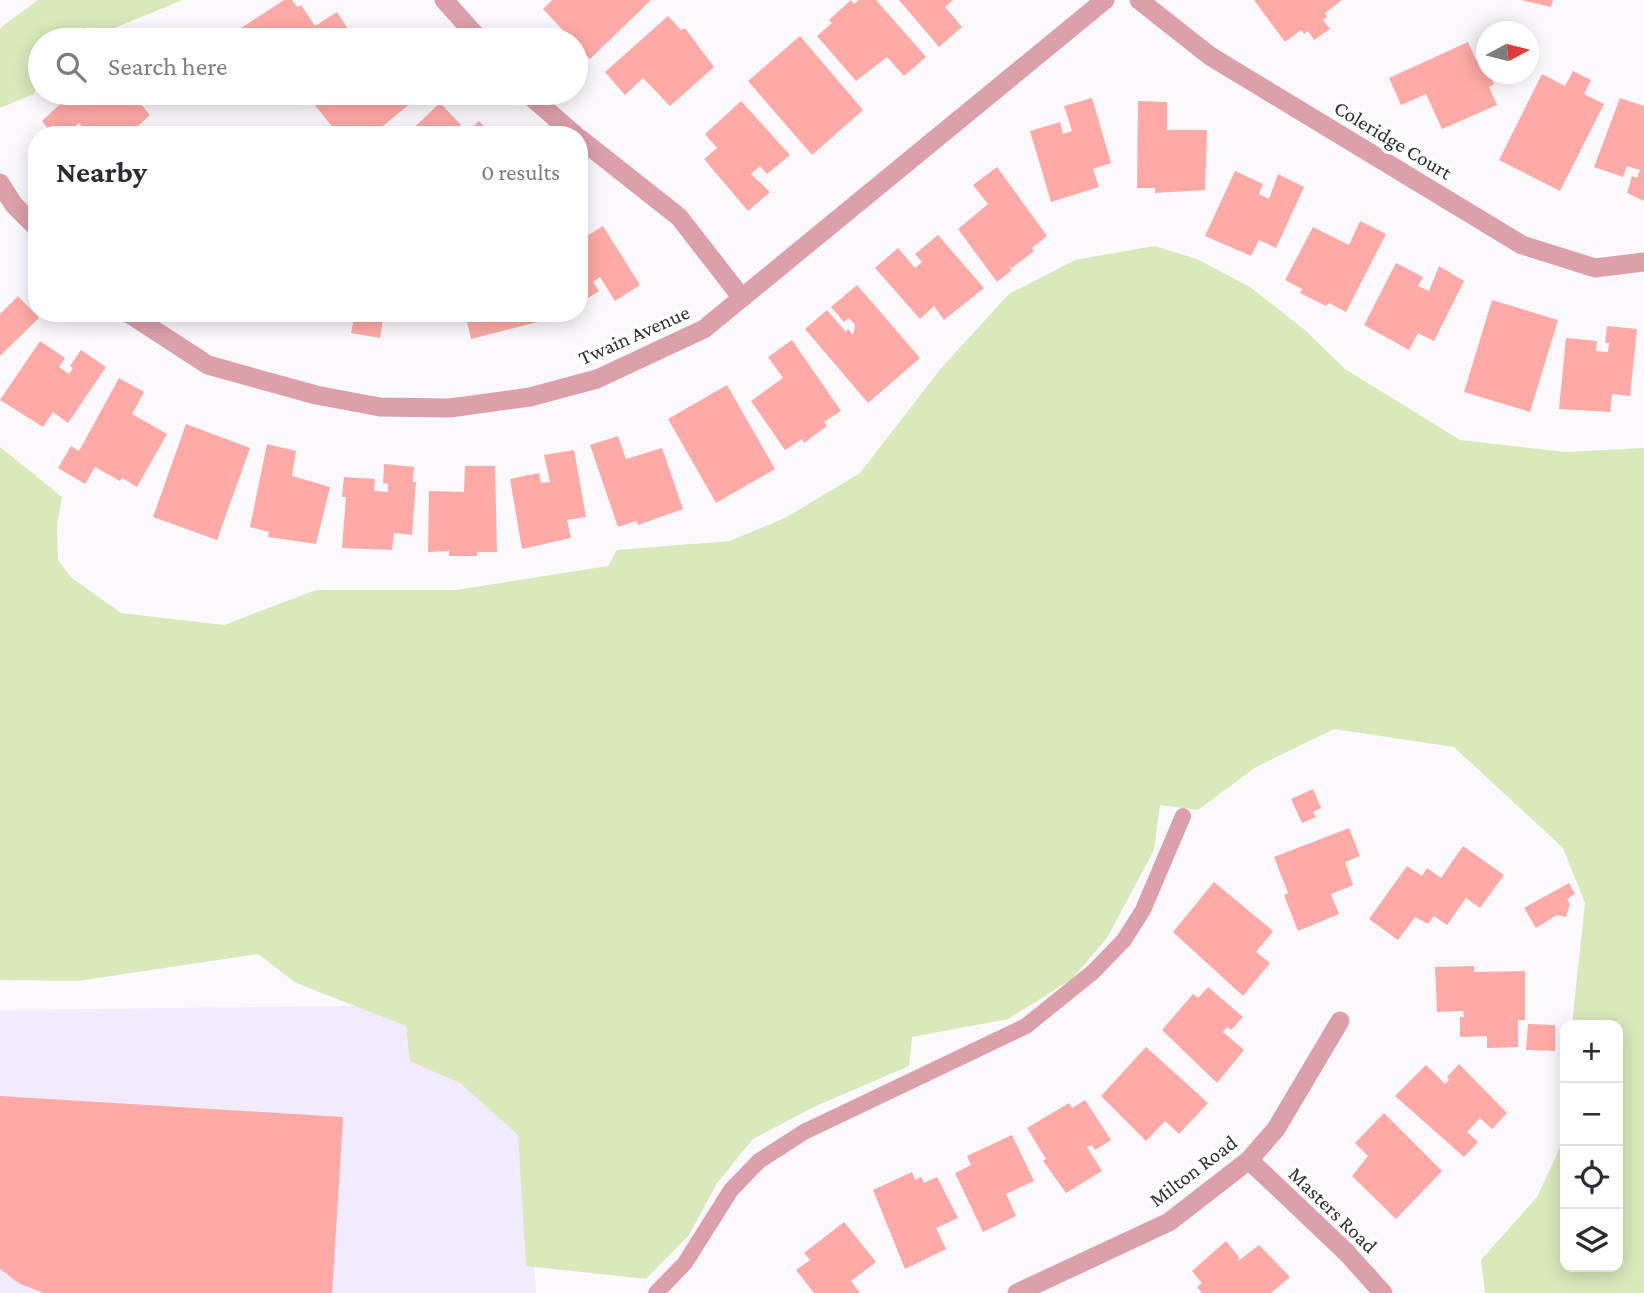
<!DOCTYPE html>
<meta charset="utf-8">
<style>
body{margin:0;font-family:"Crimson Pro",serif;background:#f2f2f3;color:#2b2b33}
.controls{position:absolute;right:21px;bottom:21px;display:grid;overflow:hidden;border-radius:14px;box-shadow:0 4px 18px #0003}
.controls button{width:63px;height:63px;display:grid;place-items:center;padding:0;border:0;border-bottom:2px solid #e1e1e2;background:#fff;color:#2b2b33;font:35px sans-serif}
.compass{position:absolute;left:1476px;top:21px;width:63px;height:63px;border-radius:50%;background:#fff;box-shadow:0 4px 18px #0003;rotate:83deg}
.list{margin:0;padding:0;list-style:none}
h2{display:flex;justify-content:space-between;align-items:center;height:91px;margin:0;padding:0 28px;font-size:30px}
h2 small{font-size:23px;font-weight:400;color:#7c7c81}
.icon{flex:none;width:38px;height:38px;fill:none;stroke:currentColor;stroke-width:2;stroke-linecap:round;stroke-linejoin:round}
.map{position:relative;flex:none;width:1644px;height:1293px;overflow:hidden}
.search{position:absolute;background:#fff;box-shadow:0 4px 18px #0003;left:28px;top:28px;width:560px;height:77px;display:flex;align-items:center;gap:18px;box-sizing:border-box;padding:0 24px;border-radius:38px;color:#7c7c81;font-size:26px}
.panel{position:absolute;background:#fff;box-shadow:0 4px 18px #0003;left:28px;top:126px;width:560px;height:196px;border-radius:28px}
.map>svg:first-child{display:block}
.built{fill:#f2eafd}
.green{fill:#d9e9bb}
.building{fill:#ffaaa6}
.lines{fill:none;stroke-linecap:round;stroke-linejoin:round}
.service{stroke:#dca0ab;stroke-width:16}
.minor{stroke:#dca0ab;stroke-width:19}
.labels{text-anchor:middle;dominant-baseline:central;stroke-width:7;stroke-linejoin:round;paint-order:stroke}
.street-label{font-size:21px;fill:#333135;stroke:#fff}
</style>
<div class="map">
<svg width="1644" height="1293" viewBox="0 0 1644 1293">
<rect width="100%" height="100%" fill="#fbf9fe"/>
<polygon class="built" points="515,1004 536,1293 0,1293 0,1010"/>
<g class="green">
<polygon points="38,0 183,0 102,33 87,27 70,40 40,40 40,63 34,94 0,108 0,28"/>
<polygon points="1154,246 1197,259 1250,287 1305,330 1345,369 1460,440 1565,452 1644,448 1644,1293 1485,1293 1481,1260 1537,1197 1565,1137 1565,1267 1618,1267 1618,1025 1572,1025 1585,903 1563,848 1454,747 1334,729 1256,767 1198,810 1160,805 1154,850 1107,938 1072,979 1008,1019 912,1037 909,1066 816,1106 753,1139 717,1183 689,1235 646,1279 526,1266 518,1135 460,1083 410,1061 406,1026 296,983 258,954 78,981 0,980 0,447 62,497 57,525 58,560 72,578 121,613 224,625 316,590 456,590 608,566 617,550 730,541 785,518 860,473 942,367 1009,294 1075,260"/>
</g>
<g class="building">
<polygon points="284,0 292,0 297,7 301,5 315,26 337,12 353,37 347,40 249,40 241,28"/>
<polygon points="552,0 651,0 590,59 543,9"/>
<polygon points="851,0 854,4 859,0 876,0 926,57 904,76 887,57 856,81 817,36 832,23 829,20"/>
<polygon points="899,0 953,0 945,7 962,27 939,47"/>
<polygon points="1254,0 1342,0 1325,13 1327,17 1323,20 1330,29 1314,40 1308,31 1304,34 1301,30 1285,42"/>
<polygon points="1521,0 1553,0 1551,7"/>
<polygon points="668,16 681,30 685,28 714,67 670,106 643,78 625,95 605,72"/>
<polygon points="800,36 863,110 812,155 748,81"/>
<polygon points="1468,42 1476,60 1481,58 1494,84 1489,87 1497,105 1442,129 1426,94 1401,105 1389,78"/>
<polygon points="1573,71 1591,80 1584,94 1604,104 1560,191 1499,160 1542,74 1565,86"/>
<polygon points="72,93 131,93 150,115 128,135 84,135 87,132 79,123 72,129 75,131 71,135 53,135 42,121"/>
<polygon points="317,93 423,93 372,135 339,135 310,99"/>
<polygon points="1092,98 1111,163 1093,169 1099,187 1051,202 1030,131 1060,122 1063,134 1072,131 1064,106"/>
<polygon points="1620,98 1644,106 1644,201 1627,193 1632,176 1637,178 1640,170 1627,166 1623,177 1594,167"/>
<polygon points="741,101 790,155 767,174 760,166 751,174 770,192 748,211 704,159 717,148 705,134"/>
<polygon points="1138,101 1167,102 1167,130 1207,130 1205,190 1155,193 1155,188 1137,188"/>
<polygon points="440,103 461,125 454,132 456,135 406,135"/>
<polygon points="479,121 492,135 465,135"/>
<polygon points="997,167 1047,236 1032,248 1034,251 1012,268 1008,266 1012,270 997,282 958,229 988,204 973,185"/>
<polygon points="1235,171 1263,184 1259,194 1269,199 1278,174 1304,187 1276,248 1259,240 1251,256 1205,236"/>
<polygon points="1360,221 1386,234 1346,312 1329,303 1326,306 1300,293 1302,289 1285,280 1313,227 1349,245"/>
<polygon points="579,225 587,236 603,226 640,285 615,301 600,277 593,282 599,291 579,304"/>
<polygon points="938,235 984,288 944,320 934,306 920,319 875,268 898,248 915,268 922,262 915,254"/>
<polygon points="1396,263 1423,277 1418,286 1429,291 1439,266 1464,281 1434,341 1418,333 1409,350 1364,325"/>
<polygon points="857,285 920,358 868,403 805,329 827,310 846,332 848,329 853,335 855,325 849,318 844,322 831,307"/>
<polygon points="18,296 39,318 0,356 0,314"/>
<polygon points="1492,300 1558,320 1530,412 1464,392"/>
<polygon points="355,313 384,313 380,338 351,333"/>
<polygon points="390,313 423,313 422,320"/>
<polygon points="465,313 536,313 538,322 471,339"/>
<polygon points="1607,326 1637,329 1630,396 1612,394 1610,412 1559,409 1566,338 1597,341 1596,351 1608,352 1609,343 1605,343"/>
<polygon points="792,340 841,411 824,422 827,426 804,443 802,439 785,450 751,401 783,378 768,357"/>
<polygon points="40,341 65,358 59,367 69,374 73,368 70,366 81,350 106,367 68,423 53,412 43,427 0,400"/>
<polygon points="119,378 144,392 132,414 167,434 137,487 122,478 120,481 95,467 85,484 58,468 71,446 79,451"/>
<polygon points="727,385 775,469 716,503 668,419"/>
<polygon points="186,424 250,448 217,540 153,517"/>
<polygon points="618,436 626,459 662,448 683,509 638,525 636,521 618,527 590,445"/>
<polygon points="267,444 296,451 292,476 330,487 316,544 268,537 269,532 250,527"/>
<polygon points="574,450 586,517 567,520 571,538 522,549 510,479 539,473 541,483 550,482 544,455"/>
<polygon points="384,464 414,467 413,482 416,482 412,535 394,533 392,550 342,548 346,497 342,497 344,477 375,479 374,491 388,492 388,484 383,483"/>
<polygon points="465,466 495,466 497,552 477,552 477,556 449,556 449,551 428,552 429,491 464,492"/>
<polygon points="1313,789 1321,808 1313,812 1316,817 1302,823 1291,799"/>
<polygon points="1349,828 1360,856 1345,862 1353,885 1331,894 1339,914 1298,931 1284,895 1288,893 1274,857"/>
<polygon points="1463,846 1504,875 1480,908 1466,898 1447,925 1434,916 1428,924 1415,917 1398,940 1369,919 1407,866 1422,876 1427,868 1441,878"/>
<polygon points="1214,882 1273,931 1256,952 1270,963 1243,996 1173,932"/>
<polygon points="1569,883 1575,894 1567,899 1570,904 1566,917 1557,915 1536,928 1524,908"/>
<polygon points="1474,966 1474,972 1525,971 1525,1020 1518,1020 1518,1047 1487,1048 1487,1036 1460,1037 1460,1017 1464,1017 1463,1011 1437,1012 1435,967"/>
<polygon points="1208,987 1243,1017 1231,1030 1227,1027 1223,1032 1244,1050 1217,1083 1162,1030 1193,994 1198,998"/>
<polygon points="1528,1024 1555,1025 1555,1051 1526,1050"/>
<polygon points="1146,1047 1208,1103 1179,1134 1165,1121 1146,1141 1101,1096"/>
<polygon points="1459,1064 1507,1113 1492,1129 1480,1118 1467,1132 1478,1142 1464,1157 1395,1096 1426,1065 1445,1084 1449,1080 1447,1077"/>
<polygon points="0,1096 343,1117 332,1293 44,1293 20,1284 0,1269"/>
<polygon points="1085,1100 1111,1140 1095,1150 1092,1145 1087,1147 1102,1171 1066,1193 1043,1161 1046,1159 1027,1128 1069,1103 1072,1108"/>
<polygon points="1384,1113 1442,1171 1396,1219 1352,1176 1368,1156 1355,1143"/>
<polygon points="1012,1135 1034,1181 1006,1194 1016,1216 983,1232 955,1173 971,1165 967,1156"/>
<polygon points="912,1172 915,1180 921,1177 924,1183 937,1177 958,1218 936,1228 946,1249 905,1269 873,1190"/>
<polygon points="844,1222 876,1262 851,1281 860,1293 814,1293 796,1270 810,1260 804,1253"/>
<polygon points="1226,1241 1239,1257 1238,1261 1259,1245 1290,1277 1271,1293 1202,1293 1197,1287 1202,1283 1192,1271"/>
</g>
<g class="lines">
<polyline class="service" points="656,1293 685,1263 731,1190 759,1161 804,1132 1026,1026 1093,972 1124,940 1143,910 1183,816"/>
<g class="minor">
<polyline points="444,0 480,40"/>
<polyline points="1139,0 1210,56 1522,245 1595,268 1644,262"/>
<polyline points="527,93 575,135"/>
<polyline points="579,138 679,217 742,298"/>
<polyline points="0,183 14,205 37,228"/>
<polyline points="128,313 208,365 316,395 380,407 450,408 530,397 597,379 704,329 1105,0"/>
<polyline points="1249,1160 1346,1252 1383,1293"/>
<polyline points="1017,1293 1169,1222 1249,1160 1276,1129 1340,1021"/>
</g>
</g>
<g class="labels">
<g class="street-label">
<text transform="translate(1393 140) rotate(31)">Coleridge Court</text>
<text transform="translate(634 335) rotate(-24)">Twain Avenue</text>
<text transform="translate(1193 1171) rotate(-37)">Milton Road</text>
<text transform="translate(1333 1210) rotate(44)">Masters Road</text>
</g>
</g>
</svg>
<div class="controls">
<button>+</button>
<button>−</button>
<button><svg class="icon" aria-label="locate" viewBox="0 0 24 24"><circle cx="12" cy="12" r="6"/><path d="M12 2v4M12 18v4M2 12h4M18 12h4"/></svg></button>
<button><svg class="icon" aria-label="layers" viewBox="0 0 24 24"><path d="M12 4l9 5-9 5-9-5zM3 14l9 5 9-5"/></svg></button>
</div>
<svg class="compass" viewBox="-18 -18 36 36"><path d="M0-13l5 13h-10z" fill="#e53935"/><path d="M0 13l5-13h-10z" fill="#7c7c81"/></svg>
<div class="search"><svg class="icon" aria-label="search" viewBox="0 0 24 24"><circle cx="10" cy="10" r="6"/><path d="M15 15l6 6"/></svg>Search here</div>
<section class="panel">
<h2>Nearby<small>0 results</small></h2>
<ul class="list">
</ul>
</section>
</div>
